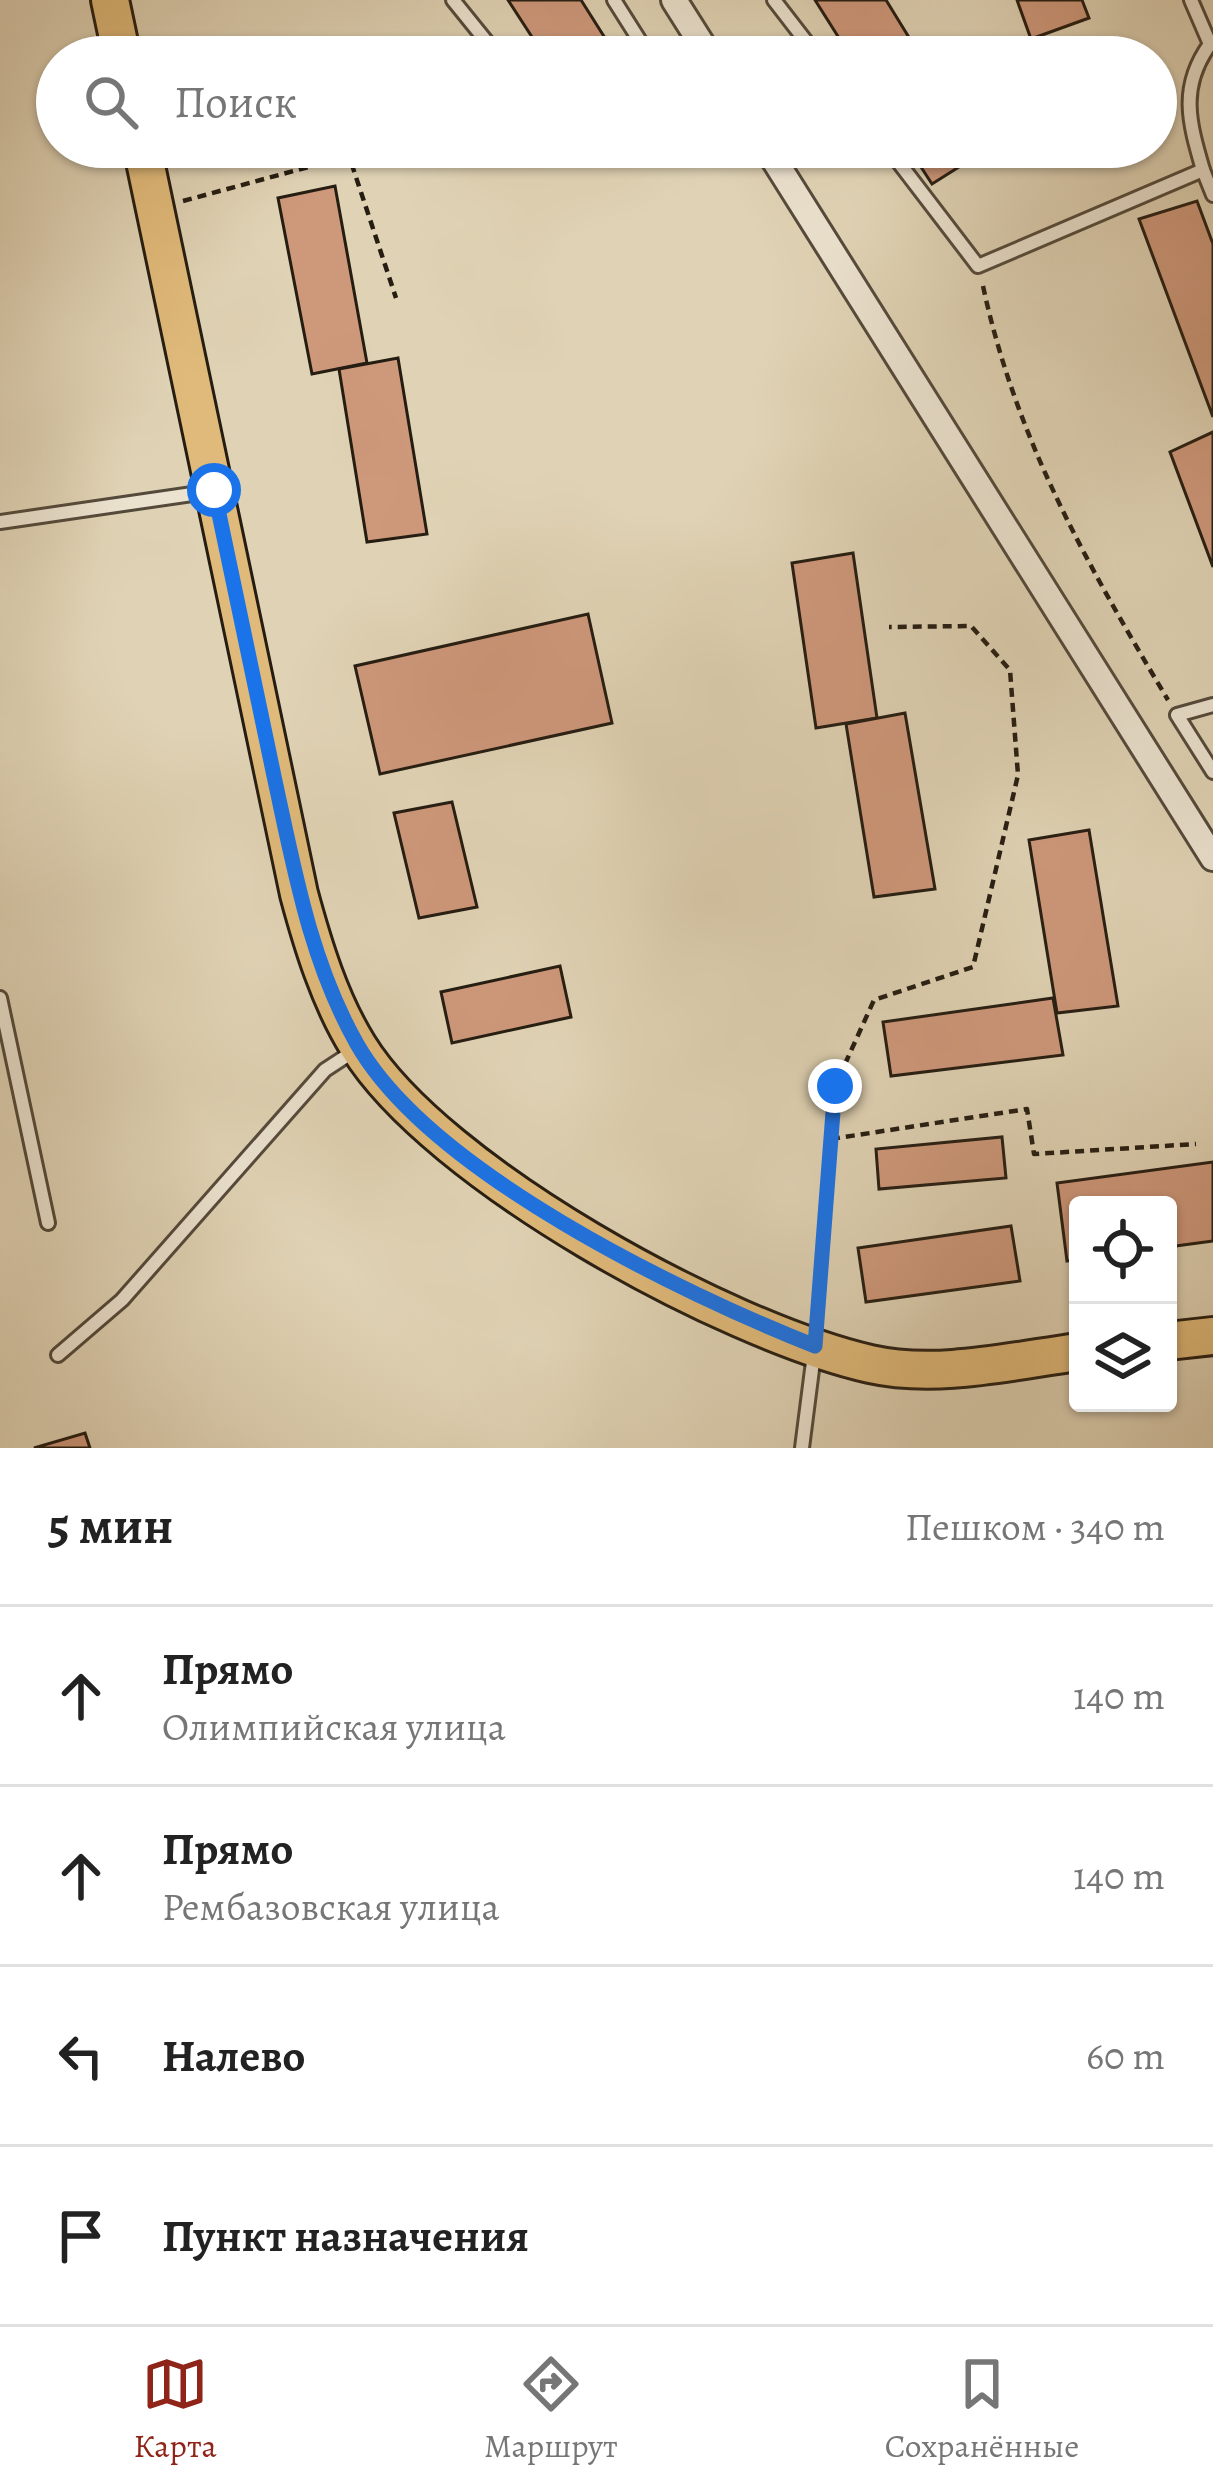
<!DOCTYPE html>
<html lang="ru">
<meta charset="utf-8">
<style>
body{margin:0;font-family:Alegreya,serif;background:#f2f2f2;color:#222}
.controls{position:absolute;right:36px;bottom:36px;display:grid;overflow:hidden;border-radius:12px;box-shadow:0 3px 9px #0004}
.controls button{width:108px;height:108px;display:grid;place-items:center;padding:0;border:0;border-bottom:3px solid #e0e0e0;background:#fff;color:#222;font:60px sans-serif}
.stop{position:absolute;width:36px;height:36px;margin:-27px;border:9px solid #1a73e8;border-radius:50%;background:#fff}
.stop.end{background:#1a73e8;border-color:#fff;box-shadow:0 3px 12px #0008}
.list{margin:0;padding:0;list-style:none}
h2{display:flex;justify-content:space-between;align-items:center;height:156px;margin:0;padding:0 48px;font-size:51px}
h2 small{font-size:39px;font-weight:400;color:#767676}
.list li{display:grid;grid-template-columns:78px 1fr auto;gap:36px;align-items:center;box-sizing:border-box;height:180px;padding:0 48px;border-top:3px solid #e0e0e0}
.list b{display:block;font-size:45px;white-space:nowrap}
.list p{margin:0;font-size:39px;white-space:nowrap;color:#767676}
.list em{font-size:39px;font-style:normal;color:#767676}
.icon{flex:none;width:66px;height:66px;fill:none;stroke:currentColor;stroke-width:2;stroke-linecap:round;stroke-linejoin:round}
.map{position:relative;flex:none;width:1213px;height:1448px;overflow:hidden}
.search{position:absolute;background:#fff;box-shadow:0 3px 9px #0004;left:36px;right:36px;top:36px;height:132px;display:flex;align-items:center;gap:30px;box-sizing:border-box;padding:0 42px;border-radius:66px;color:#767676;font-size:45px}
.sheet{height:876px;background:#fff}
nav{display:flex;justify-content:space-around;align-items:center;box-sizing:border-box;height:168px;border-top:3px solid #e0e0e0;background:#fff;font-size:33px;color:#767676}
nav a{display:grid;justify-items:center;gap:6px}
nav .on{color:#8f2418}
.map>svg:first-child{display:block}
.building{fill:#ce987b;stroke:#251d12;stroke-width:3}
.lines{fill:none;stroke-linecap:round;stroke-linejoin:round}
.lane-casing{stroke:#544a3b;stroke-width:18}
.street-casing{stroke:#544a3b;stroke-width:30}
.primary-casing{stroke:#251d12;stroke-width:42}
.path{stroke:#251d12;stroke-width:4.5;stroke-dasharray:9 6;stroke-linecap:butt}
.lane{stroke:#ebe2cf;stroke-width:12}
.street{stroke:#ebe2cf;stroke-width:24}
.primary{stroke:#e0ba7a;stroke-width:36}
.route{stroke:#1a73e8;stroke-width:15}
</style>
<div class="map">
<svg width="1213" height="1448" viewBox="0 0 1213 1448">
<rect width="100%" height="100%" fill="#e0d3b5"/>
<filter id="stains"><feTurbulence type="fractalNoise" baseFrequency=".00167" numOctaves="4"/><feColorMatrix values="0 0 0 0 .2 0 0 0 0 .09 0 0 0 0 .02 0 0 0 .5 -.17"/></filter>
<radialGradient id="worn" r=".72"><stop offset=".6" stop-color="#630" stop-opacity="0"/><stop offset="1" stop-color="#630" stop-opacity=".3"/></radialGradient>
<g class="building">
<polygon points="508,0 581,0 617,57 545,57"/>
<polygon points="815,0 886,0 921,57 851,57"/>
<polygon points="1017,0 1082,0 1089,18 1031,39"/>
<polygon points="908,147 977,147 981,153 932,184"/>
<polygon points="335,186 367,363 312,374 278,198"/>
<polygon points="1197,201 1213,244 1213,417 1139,219"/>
<polygon points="398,358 427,534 367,542 339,369"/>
<polygon points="1213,432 1213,567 1170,452"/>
<polygon points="853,553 877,718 816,728 792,563"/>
<polygon points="588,614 612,723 380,774 355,666"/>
<polygon points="905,713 935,889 874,897 846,724"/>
<polygon points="452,802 477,907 419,918 394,813"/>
<polygon points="1089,830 1118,1006 1057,1013 1029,840"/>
<polygon points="560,966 571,1017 452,1043 441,992"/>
<polygon points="1053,998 1063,1055 891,1076 883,1022"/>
<polygon points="1002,1137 1006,1178 879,1189 876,1149"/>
<polygon points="1213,1162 1213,1241 1168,1247 1168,1205 1078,1205 1078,1259 1067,1261 1057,1183"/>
<polygon points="1011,1226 1020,1281 866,1302 858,1248"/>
<polygon points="85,1433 90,1448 34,1448"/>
</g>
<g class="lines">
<g class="lane-casing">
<g id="lane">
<polyline points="453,0 499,57"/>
<polyline points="614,0 650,57"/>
<polyline points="774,0 818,57"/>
<path d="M887,147L978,266L1203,170C1189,122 1179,87 1210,44L1191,0"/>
<polyline points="1203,170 1213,195"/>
<polyline points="0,522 213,491"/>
<polyline points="1213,705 1177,715 1213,772"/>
<polyline points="0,998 48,1223"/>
<polyline points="58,1355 122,1300 325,1070 354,1051"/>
<polyline points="802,1448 814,1354"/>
</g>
</g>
<g class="street-casing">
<g id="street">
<polyline points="674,0 710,57"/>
<polyline points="766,147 1213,858"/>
</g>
</g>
<g class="primary-casing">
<g id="primary">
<polyline points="110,0 122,57"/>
<path d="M142,147L299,894C313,946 330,1001 358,1046C437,1174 725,1331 870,1364C937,1379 1011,1361 1078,1352"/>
<polyline points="1168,1341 1213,1336"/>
</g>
</g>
<g class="path">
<polyline points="183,201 349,156 396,298"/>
<path d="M983,286C1016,440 1088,566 1168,700"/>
<polyline points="831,1139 1027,1109 1034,1154 1196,1144"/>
<polyline points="818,1316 835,1086 874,1000 973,967 1018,775 1010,670 971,626 889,627"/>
</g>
<use href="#lane" class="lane"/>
<use href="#street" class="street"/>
<use href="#primary" class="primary"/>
</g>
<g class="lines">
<path class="route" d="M214,490C234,586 254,681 274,776C294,868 310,961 357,1044C430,1172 681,1293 815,1346L835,1086"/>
</g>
<rect width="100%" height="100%" filter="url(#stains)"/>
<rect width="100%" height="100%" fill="url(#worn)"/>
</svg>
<div class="controls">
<button><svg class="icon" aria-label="locate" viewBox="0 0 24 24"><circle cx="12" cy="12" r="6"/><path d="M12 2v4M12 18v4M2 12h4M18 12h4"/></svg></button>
<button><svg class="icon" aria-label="layers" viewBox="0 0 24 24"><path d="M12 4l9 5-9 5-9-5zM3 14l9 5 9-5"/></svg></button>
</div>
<div class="stop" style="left:214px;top:490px"></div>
<div class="stop end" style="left:835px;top:1086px"></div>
<div class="search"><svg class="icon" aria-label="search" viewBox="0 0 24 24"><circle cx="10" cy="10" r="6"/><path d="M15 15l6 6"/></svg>Поиск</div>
</div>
<section class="sheet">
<h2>5 мин<small>Пешком · 340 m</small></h2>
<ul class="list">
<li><svg class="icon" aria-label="ahead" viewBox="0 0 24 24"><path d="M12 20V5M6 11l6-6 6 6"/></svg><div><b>Прямо</b><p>Олимпийская улица</p></div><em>140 m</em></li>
<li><svg class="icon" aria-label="ahead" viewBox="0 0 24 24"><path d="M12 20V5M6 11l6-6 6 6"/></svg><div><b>Прямо</b><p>Рембазовская улица</p></div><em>140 m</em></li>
<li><svg class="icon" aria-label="left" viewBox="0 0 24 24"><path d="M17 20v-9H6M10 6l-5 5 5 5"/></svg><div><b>Налево</b></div><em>60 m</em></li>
<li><svg class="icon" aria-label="arrive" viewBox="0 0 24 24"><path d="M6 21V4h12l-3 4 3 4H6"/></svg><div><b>Пункт назначения</b></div></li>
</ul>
</section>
<nav>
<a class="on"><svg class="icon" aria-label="map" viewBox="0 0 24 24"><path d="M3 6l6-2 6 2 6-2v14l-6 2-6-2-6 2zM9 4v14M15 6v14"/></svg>Карта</a>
<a><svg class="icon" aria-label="directions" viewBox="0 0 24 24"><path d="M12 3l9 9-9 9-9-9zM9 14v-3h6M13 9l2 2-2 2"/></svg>Маршрут</a>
<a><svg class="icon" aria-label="saved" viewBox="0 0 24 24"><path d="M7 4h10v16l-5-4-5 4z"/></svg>Сохранённые</a>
</nav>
